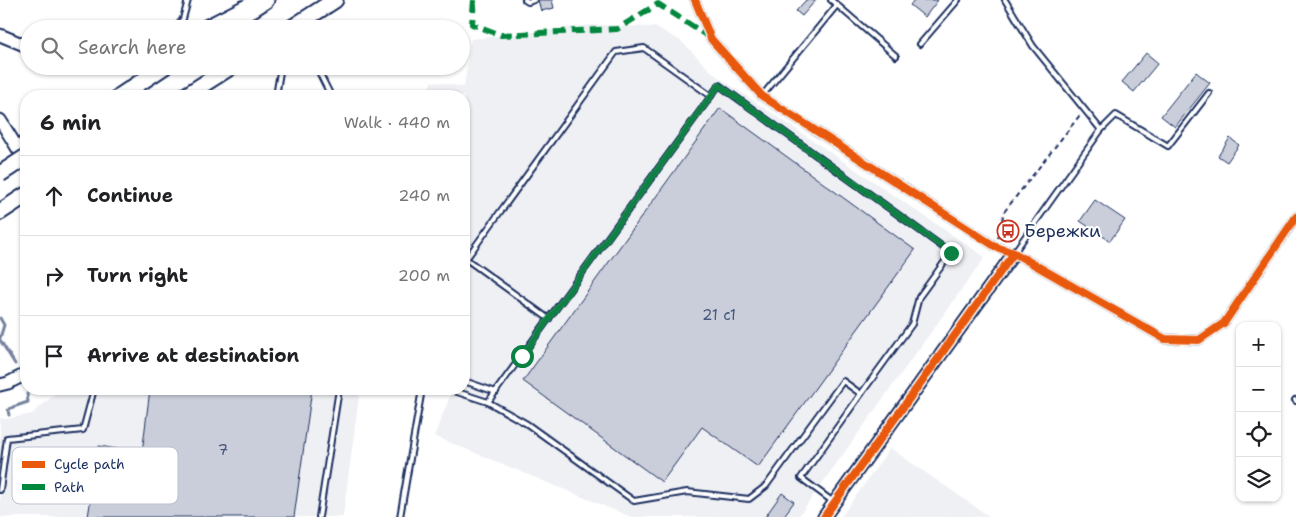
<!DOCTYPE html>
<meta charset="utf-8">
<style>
body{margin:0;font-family:"Shantell Sans",sans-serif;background:#f2f2f2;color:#202124}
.controls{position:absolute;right:15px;bottom:15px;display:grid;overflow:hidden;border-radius:10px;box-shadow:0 1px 4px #0004}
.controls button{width:45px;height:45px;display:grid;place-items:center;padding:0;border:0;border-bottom:1px solid #e0e0e0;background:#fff;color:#202124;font:25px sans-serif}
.stop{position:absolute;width:15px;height:15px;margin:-11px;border:4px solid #0b8043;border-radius:50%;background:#fff}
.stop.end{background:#0b8043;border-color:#fff;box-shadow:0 1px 5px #0008}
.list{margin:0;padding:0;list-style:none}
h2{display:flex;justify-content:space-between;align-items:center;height:65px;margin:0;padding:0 20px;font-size:21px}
h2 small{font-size:16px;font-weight:400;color:#757577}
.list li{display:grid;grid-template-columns:32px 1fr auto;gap:15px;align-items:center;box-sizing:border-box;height:80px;padding:0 20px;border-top:1px solid #e0e0e0}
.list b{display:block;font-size:19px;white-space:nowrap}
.list em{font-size:16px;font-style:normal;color:#757577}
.icon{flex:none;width:28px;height:28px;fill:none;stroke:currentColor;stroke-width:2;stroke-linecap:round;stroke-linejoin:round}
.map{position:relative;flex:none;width:1296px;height:517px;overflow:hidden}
.search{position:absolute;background:#fff;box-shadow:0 1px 4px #0004;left:20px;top:20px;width:450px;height:55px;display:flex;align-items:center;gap:12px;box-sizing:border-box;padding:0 18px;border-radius:28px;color:#757577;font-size:19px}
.panel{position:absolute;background:#fff;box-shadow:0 1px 4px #0004;left:20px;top:90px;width:450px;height:305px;border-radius:20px}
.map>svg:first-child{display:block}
.built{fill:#eff0f4}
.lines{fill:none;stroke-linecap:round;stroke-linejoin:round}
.stream{stroke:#77839f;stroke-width:3}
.building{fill:#caceda;stroke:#1b2f5e}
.lane-casing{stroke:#1b2f5e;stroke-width:8}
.street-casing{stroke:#1b2f5e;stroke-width:11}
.secondary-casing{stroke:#1b2f5e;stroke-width:15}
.highway-casing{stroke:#1b2f5e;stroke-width:19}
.path{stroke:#1b2f5e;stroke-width:2;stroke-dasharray:5 4;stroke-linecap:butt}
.lane{stroke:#fff;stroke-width:4}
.street{stroke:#fff;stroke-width:8}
.secondary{stroke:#fff;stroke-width:11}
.highway{stroke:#fff;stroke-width:15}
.highway-bridge-casing{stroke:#1b2f5e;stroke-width:19;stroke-linecap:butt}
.highway-bridge{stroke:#fff;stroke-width:15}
.quiet{stroke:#00873e;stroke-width:6;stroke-dasharray:12 6;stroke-linecap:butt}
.cycleway-casing{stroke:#fff;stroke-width:11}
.cycleway{stroke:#e8590c;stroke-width:8}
.route{stroke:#0b8043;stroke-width:6}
.labels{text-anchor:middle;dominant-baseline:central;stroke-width:4;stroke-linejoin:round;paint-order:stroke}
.number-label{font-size:15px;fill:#47577d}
.poi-label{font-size:18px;fill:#1b2f5e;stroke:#fff;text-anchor:start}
.key{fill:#fff;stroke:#bbc1cf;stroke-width:1}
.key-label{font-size:14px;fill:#1b2f5e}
</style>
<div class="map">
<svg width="1296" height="517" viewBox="0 0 1296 517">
<rect width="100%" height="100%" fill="#fff"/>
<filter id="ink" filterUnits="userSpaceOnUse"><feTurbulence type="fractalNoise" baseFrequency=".02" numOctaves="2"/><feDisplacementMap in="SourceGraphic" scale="10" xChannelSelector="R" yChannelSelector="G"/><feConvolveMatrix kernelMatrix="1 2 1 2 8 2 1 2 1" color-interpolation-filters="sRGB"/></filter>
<g filter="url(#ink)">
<g class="built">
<polygon points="592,25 655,27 681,41 714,74 985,257 798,517 631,517 434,436 453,389 464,389 464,362 466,355 464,354 464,96 428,96 431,81 464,87 471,39"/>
<polygon points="61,389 360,389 343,517 0,517 0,418 6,419 32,414"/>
<polygon points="890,448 990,517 841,517"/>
</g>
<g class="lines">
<g class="stream">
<polyline points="0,318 4,325 0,338"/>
<polyline points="0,340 15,364"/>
<polyline points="9,415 8,410 13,407 28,402 27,394"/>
</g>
</g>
<g class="building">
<polygon points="538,0 552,0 554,8 541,11"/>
<polygon points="806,0 816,0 802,16 796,11"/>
<polygon points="914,0 938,0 925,17 910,5"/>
<polygon points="1146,53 1158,63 1134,92 1122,82"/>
<polygon points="1196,72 1210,83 1175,127 1161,116"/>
<polygon points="720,108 915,250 758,467 702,427 662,482 523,381"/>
<polygon points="1230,138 1239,145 1227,162 1218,156"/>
<polygon points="1095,200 1125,220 1110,241 1080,221"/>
<polygon points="150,389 312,389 294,517 88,517 99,446 142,453"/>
<polygon points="782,493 794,502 783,517 765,517"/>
</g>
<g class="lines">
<g class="lane-casing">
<g id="lane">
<polyline points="525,0 528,2 534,0"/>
<polyline points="1005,0 1033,46 1101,130"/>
<polyline points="837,5 896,56"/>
<polyline points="175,29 183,19 188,0"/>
<polyline points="920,44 958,0"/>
<polyline points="319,72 331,96"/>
<polyline points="276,96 281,66"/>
<polyline points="762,96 837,5 831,0"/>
<polyline points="1015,251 1101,130 1116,115 1168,146 1209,93"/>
<polyline points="549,319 466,259 616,52 644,48 711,96"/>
<polyline points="464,381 496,392"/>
<polyline points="448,389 488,402 527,424 634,501 687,492 749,499 766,486 843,381 861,394 801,478 832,501"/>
<polyline points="1295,400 1296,401"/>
<polyline points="488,402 719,85 951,253 919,297 912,324 861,394"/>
<polyline points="0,490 7,438 83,430 94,389"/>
<polyline points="319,517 339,389"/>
<polyline points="400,517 422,389"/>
</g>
</g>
<g class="street-casing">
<polyline id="street" points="695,0 711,39 762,96 996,247 1014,253 1165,339 1199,340 1224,323 1296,217"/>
</g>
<g class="secondary-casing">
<g id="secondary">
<polyline points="200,29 251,3"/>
<polyline points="0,35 29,47"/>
<polyline points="0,120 26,162"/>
<polyline points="0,385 8,383 26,374"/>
<polyline points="824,517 1014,253"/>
</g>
</g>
<g class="highway-casing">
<g id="highway">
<polyline points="222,29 266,0"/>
<polyline points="290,29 335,0"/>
<polyline points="120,96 165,66"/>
<polyline points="185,96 232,66"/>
<polyline points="0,212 26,195"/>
</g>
</g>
<polyline class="path" points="998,238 1004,212 1080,115"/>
<use href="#lane" class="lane"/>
<use href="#street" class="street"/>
<use href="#secondary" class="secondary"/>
<use href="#highway" class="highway"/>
<g class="highway-bridge-casing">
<polyline id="highway-bridge" points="0,174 26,157"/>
</g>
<use href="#highway-bridge" class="highway-bridge"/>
<polyline class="quiet" points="474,0 472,24 501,35 617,29 658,4 709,37"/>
<g class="cycleway-casing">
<g id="cycleway">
<polyline points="695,0 711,39 762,96 996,247 1014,253 1165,339 1199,340 1224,323 1296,217"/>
<polyline points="824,517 1014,253"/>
</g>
</g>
<use href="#cycleway" class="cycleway"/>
</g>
</g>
<g class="lines" filter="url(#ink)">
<polyline class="route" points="522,356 719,85 951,253"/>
</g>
<defs>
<g id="bus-ring" transform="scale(1.125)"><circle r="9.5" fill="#fff" stroke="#c8321e" stroke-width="1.5"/><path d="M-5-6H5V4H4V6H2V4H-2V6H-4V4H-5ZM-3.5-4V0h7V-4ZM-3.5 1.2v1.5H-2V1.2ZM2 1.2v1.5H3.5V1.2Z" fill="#c8321e"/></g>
</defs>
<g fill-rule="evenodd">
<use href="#bus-ring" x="1008" y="231"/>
</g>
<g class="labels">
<g class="number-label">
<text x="719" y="315">21 с1</text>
<text x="223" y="450">7</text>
</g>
<g class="poi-label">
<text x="1024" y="231">Бережки</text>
</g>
</g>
<rect x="12" y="447" width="166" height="57" rx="8" class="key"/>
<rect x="22" y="461" width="23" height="7" fill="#e8590c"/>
<rect x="22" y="484" width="23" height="6" fill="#00873e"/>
<g class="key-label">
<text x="54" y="469">Cycle path</text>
<text x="54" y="492">Path</text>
</g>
</svg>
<div class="controls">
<button>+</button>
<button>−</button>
<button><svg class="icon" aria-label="locate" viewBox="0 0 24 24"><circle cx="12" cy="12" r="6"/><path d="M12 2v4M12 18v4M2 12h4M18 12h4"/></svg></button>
<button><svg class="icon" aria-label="layers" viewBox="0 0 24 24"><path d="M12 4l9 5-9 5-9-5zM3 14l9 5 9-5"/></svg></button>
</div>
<div class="stop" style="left:522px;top:356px"></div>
<div class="stop end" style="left:951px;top:253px"></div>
<div class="search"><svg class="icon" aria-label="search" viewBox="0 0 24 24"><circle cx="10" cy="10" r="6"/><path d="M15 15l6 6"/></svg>Search here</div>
<section class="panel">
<h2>6 min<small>Walk · 440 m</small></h2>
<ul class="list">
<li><svg class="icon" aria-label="ahead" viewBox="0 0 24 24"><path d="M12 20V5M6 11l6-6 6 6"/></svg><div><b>Continue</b></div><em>240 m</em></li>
<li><svg class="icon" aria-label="right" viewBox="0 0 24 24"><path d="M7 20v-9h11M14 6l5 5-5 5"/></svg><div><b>Turn right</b></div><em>200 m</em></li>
<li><svg class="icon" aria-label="arrive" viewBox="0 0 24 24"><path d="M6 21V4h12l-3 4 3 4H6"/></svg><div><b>Arrive at destination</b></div></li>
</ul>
</section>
</div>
